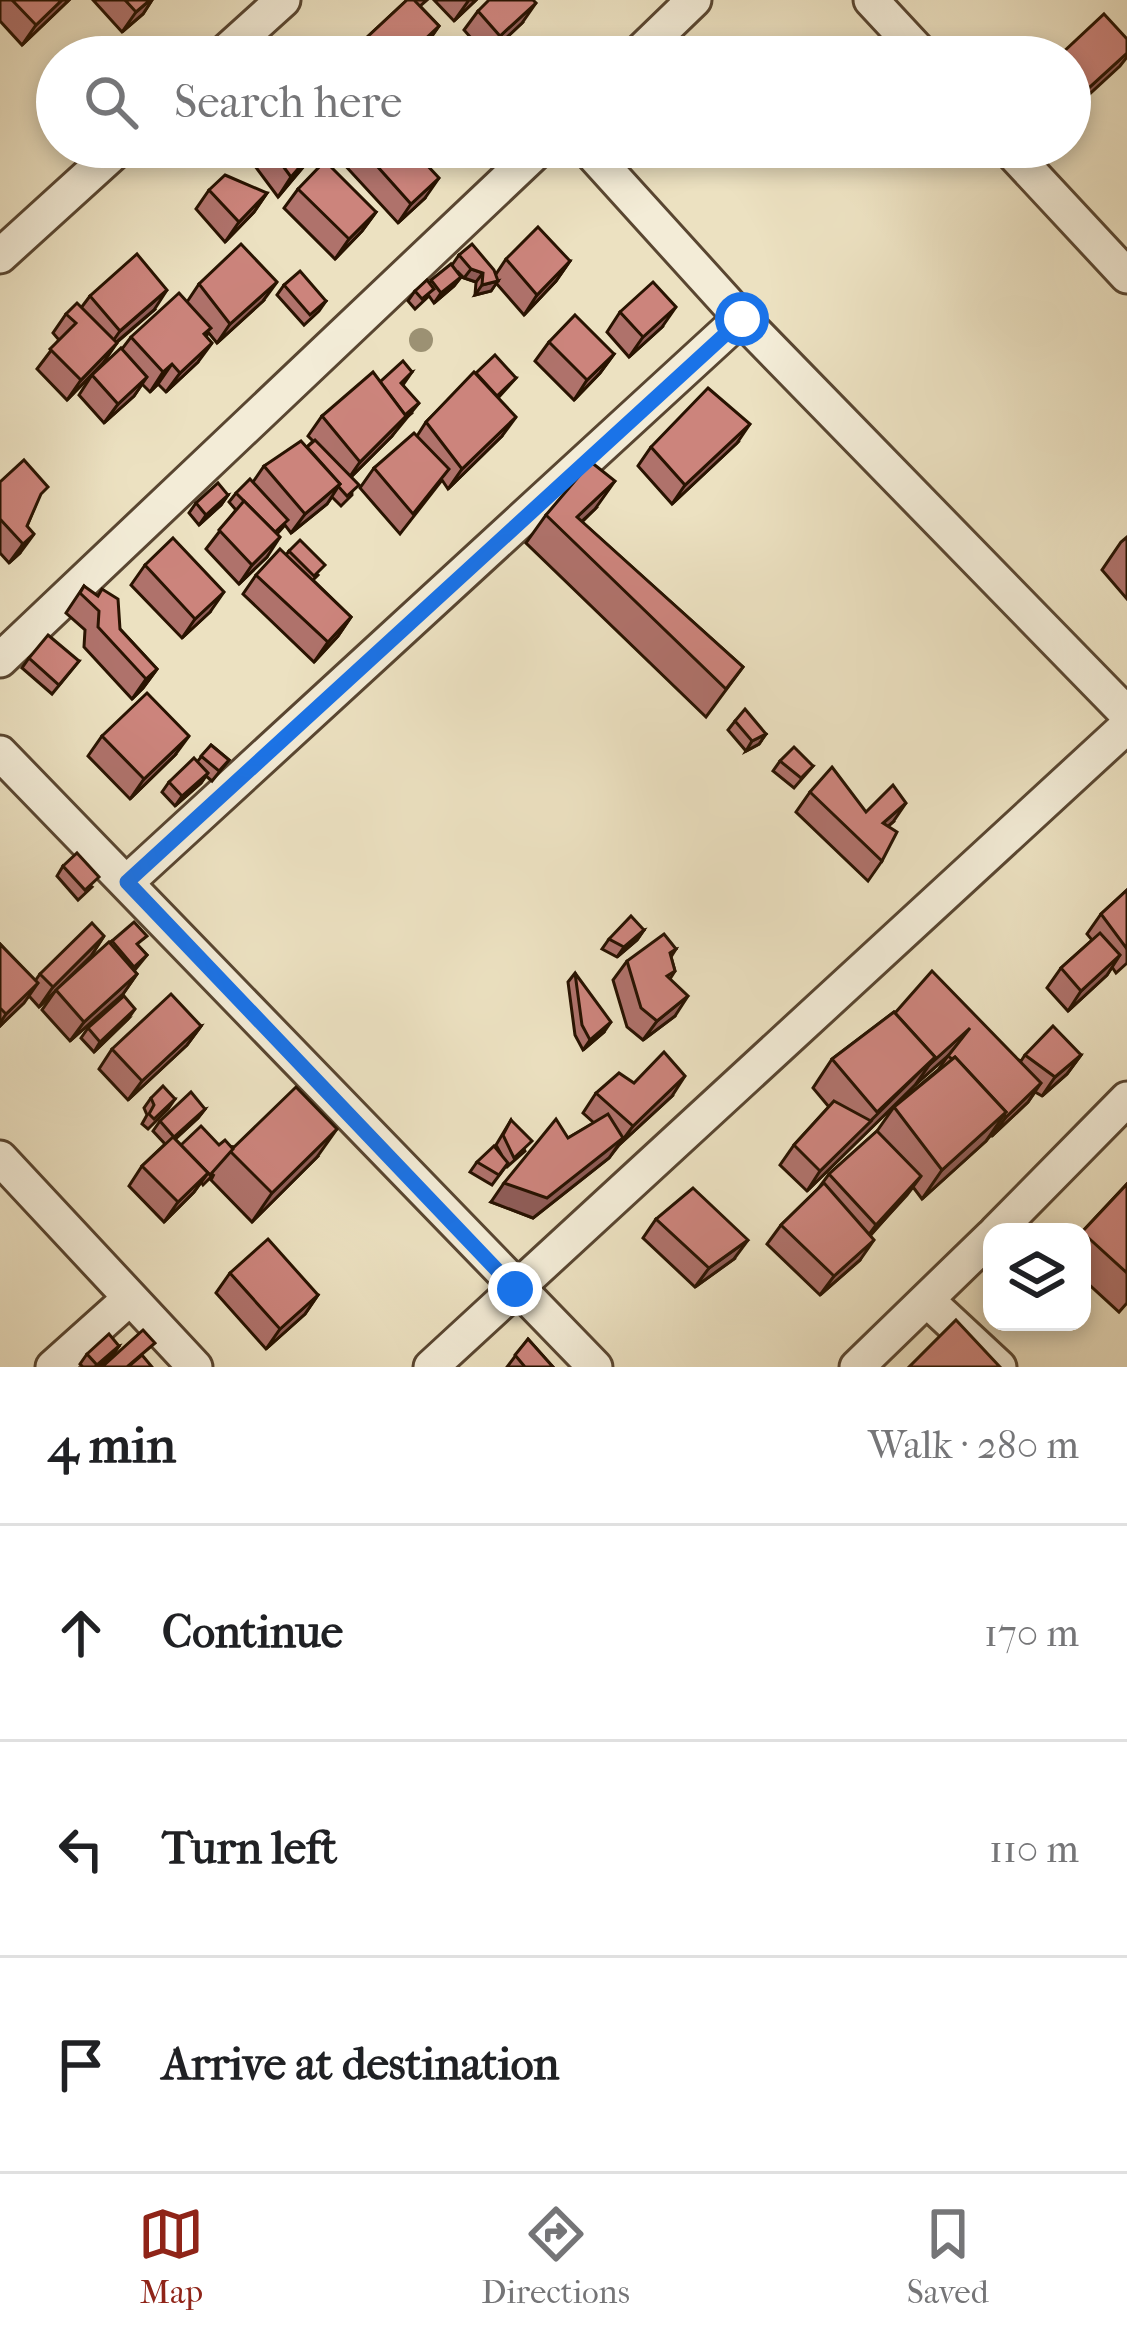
<!DOCTYPE html>
<meta charset="utf-8">
<style>
body{margin:0;font-family:"IM FELL French Canon",serif;background:#f6f6f6;color:#202124}
.controls{position:absolute;right:36px;bottom:36px;display:grid;overflow:hidden;border-radius:24px;box-shadow:0 6px 18px #0003}
.controls button{width:108px;height:108px;display:grid;place-items:center;padding:0;border:0;border-bottom:3px solid #e0e0e0;background:#fff;color:#202124;font:60px sans-serif}
.stop{position:absolute;width:36px;height:36px;margin:-27px;border:9px solid #1a73e8;border-radius:50%;background:#fff}
.stop.end{background:#1a73e8;border-color:#fff;box-shadow:0 3px 12px #0008}
.list{margin:0;padding:0;list-style:none}
h2{display:flex;justify-content:space-between;align-items:center;height:156px;margin:0;padding:0 48px;font-size:51px}
h2 small{font-size:39px;font-weight:400;color:#757577}
.list li{display:grid;grid-template-columns:78px 1fr auto;gap:36px;align-items:center;box-sizing:border-box;height:216px;padding:0 48px;border-top:3px solid #e0e0e0}
.list b{display:block;font-size:45px;white-space:nowrap}
.list em{font-size:39px;font-style:normal;color:#757577}
.icon{flex:none;width:66px;height:66px;fill:none;stroke:currentColor;stroke-width:2;stroke-linecap:round;stroke-linejoin:round}
.map{position:relative;flex:none;width:1127px;height:1367px;overflow:hidden}
.search{position:absolute;background:#fff;box-shadow:0 6px 18px #0003;left:36px;right:36px;top:36px;height:132px;display:flex;align-items:center;gap:30px;box-sizing:border-box;padding:0 42px;border-radius:66px;color:#757577;font-size:45px}
.sheet{height:804px;background:#fff}
nav{display:flex;justify-content:space-around;align-items:center;box-sizing:border-box;height:168px;border-top:3px solid #e0e0e0;background:#fff;font-size:33px;color:#757577}
nav a{display:grid;justify-items:center;gap:6px}
nav .on{color:#8f2418}
.map>svg:first-child{display:block}
.lines{fill:none;stroke-linecap:round;stroke-linejoin:round}
.minor-casing{stroke:#594631;stroke-width:39}
.minor{stroke:#f3ecd7;stroke-width:33}
.tree{fill:#9c9173}
.wall{fill:#af726b;stroke:#281301;stroke-width:3}
.shaded-wall{fill:#8f5c57;stroke:#281301;stroke-width:3}
.building{fill:#cc847c;stroke:#281301;stroke-width:3}
.route{stroke:#1a73e8;stroke-width:15}
</style>
<div class="map">
<svg width="1127" height="1367" viewBox="0 0 1127 1367">
<rect width="100%" height="100%" fill="#ece1c1"/>
<filter id="stains"><feTurbulence type="fractalNoise" baseFrequency=".00167" numOctaves="4"/><feColorMatrix values="0 0 0 0 .2 0 0 0 0 .09 0 0 0 0 .02 0 0 0 .5 -.17"/></filter>
<radialGradient id="worn" r=".72"><stop offset=".6" stop-color="#630" stop-opacity="0"/><stop offset="1" stop-color="#630" stop-opacity=".3"/></radialGradient>
<g class="lines">
<g class="minor-casing">
<g id="minor">
<polyline points="871,0 924,57"/>
<polyline points="220,57 283,0"/>
<polyline points="635,57 694,0"/>
<polyline points="586,147 741,318 1127,714"/>
<polyline points="1007,147 1127,276"/>
<polyline points="0,256 120,147"/>
<polyline points="0,660 541,147"/>
<polyline points="0,753 595,1367"/>
<polyline points="127,882 741,318"/>
<polyline points="0,1158 195,1367"/>
<polyline points="996,1232 1127,1099"/>
<polyline points="928,1301 999,1367"/>
<polyline points="53,1367 130,1298"/>
<polyline points="431,1367 1127,726"/>
<polyline points="857,1367 992,1236"/>
</g>
</g>
<use href="#minor" class="minor"/>
</g>
<circle class="tree" cx="421" cy="340" r="12"/>
<g class="wall">
<polygon points="0,0 69,0 22,45 0,21"/>
<polygon points="93,0 152,0 143,14 122,32"/>
<polygon points="407,0 427,0 420,6 439,26 425,46 413,57 352,57 363,41"/>
<polygon points="434,0 476,0 454,21"/>
<polygon points="478,11 522,23 487,56 464,30"/>
<polygon points="250,147 336,147 318,165 311,157 278,197 246,154"/>
<polygon points="350,147 410,147 425,198 398,223 340,160"/>
<polygon points="298,189 376,212 362,231 335,259 284,208"/>
<polygon points="209,190 267,193 254,212 225,242 196,209"/>
<polygon points="459,255 496,274 506,259 570,261 556,281 524,315 496,283 491,291 475,295 476,282 464,278 457,271 461,277 454,286 434,303 429,296 415,309 408,301 415,291 429,283 452,265"/>
<polygon points="199,284 263,301 217,343 208,332 198,362 166,392 158,384 150,392 142,384 134,396 104,423 79,395 92,375 122,349 131,337 187,302"/>
<polygon points="284,285 326,301 319,311 304,325 277,295"/>
<polygon points="90,296 154,310 116,343 103,363 67,400 37,369 59,340 53,333 66,314 81,308"/>
<polygon points="620,312 662,327 629,357 607,332"/>
<polygon points="549,342 614,354 600,373 574,400 535,361"/>
<polygon points="412,372 403,385 412,413 402,421 392,436 351,477 352,495 341,506 332,497 327,504 291,533 285,525 277,534 267,557 239,584 206,549 236,510 229,502 236,493 253,482 264,466 307,447 313,441 308,436 322,416 380,382"/>
<polygon points="476,373 516,378 498,398 502,436 448,489 442,480 400,534 360,488 374,468 417,436 426,422"/>
<polygon points="737,443 672,504 638,466 651,447"/>
<polygon points="0,482 36,504 27,526 20,553 9,563 0,553"/>
<polygon points="228,495 221,505 199,525 189,513 196,503"/>
<polygon points="595,509 582,522 743,667 706,717 526,543 546,515"/>
<polygon points="1127,537 1127,599 1102,570 1121,542"/>
<polygon points="289,551 318,575 313,580 351,617 338,636 314,662 243,594 256,575 286,555"/>
<polygon points="145,565 210,612 182,638 131,585"/>
<polygon points="84,586 120,629 157,669 143,688 132,699 84,647 85,630 66,613"/>
<polygon points="29,658 79,661 52,694 22,668"/>
<polygon points="735,721 766,734 759,744 746,751 728,730"/>
<polygon points="102,736 175,755 130,799 88,756"/>
<polygon points="211,745 229,760 212,781 206,776 201,783 175,806 162,792 169,782 197,762"/>
<polygon points="780,761 813,766 794,788 773,771"/>
<polygon points="810,792 893,822 888,826 882,861 868,881 796,812"/>
<polygon points="63,866 92,887 78,900 57,876"/>
<polygon points="1127,890 1127,963 1116,973 1112,967 1107,975 1068,1011 1047,988 1061,968 1092,940 1087,934 1101,914"/>
<polygon points="644,930 637,940 617,957 602,949 609,939"/>
<polygon points="104,936 91,956 39,1007 29,996 0,1026 0,944 35,981 40,974"/>
<polygon points="112,941 139,947 147,955 134,971 137,974 123,994 70,1041 42,1010 56,990"/>
<polygon points="676,949 671,957 675,971 670,979 675,1016 643,1040 627,1027 613,980 627,961"/>
<polygon points="575,973 604,1032 583,1050 575,1035 568,982"/>
<polygon points="894,1012 1021,1061 1025,1055 1081,1055 1067,1074 1042,1096 1035,1092 1028,1102 992,1136 991,1135 986,1141 922,1199 913,1187 870,1236 860,1260 820,1295 767,1244 781,1225 818,1189 829,1174 877,1131 894,1107 938,1070 950,1053 915,1085 807,1191 780,1165 794,1145 829,1107 813,1088 832,1059"/>
<polygon points="128,1019 94,1052 81,1038 88,1028"/>
<polygon points="201,1026 187,1045 128,1100 99,1069 112,1049"/>
<polygon points="634,1083 672,1096 619,1145 609,1158 533,1218 491,1202 568,1138 594,1123 583,1113 596,1093"/>
<polygon points="151,1098 175,1099 168,1109 148,1129 142,1124 147,1115 144,1108"/>
<polygon points="205,1109 198,1118 175,1139 181,1145 219,1145 317,1157 252,1222 211,1180 214,1174 203,1185 201,1182 194,1192 164,1222 129,1186 142,1166 165,1144 153,1131 160,1121"/>
<polygon points="511,1120 525,1151 507,1167 506,1166 492,1185 470,1172 477,1162 501,1154 496,1145"/>
<polygon points="1127,1184 1127,1303 1119,1312 1082,1278 1082,1232"/>
<polygon points="656,1219 734,1259 695,1287 643,1238"/>
<polygon points="230,1273 318,1295 305,1314 266,1349 216,1293"/>
<polygon points="528,1339 553,1367 507,1367"/>
<polygon points="119,1346 112,1356 99,1367 83,1367 80,1364 87,1354"/>
</g>
<g class="shaded-wall">
<polygon points="62,0 69,0 22,45 36,25"/>
<polygon points="150,0 152,0 143,14 122,32 136,12"/>
<polygon points="469,0 476,0 454,21"/>
<polygon points="536,3 522,23 487,56 500,36"/>
<polygon points="439,26 425,46 413,57 406,57"/>
<polygon points="1127,53 1127,57 1120,66 1070,112 1070,105"/>
<polygon points="318,147 310,159 278,197 291,177"/>
<polygon points="331,147 336,147 318,165"/>
<polygon points="439,178 425,198 398,223 411,204"/>
<polygon points="267,193 254,212 225,242 239,222"/>
<polygon points="376,212 362,231 335,259 349,239"/>
<polygon points="570,261 556,281 524,315 537,295"/>
<polygon points="471,269 483,273 476,282 464,278"/>
<polygon points="461,277 454,286 434,303 441,293"/>
<polygon points="498,281 491,291 475,295 482,285"/>
<polygon points="277,282 263,301 217,343 230,324"/>
<polygon points="167,290 154,310 106,351 120,331"/>
<polygon points="676,307 662,327 629,357 643,337"/>
<polygon points="117,343 103,363 67,400 81,380"/>
<polygon points="212,343 198,362 166,392 180,373"/>
<polygon points="614,354 600,373 574,400 587,380"/>
<polygon points="172,364 158,384 150,392 163,372"/>
<polygon points="147,377 134,396 104,423 118,404"/>
<polygon points="419,403 392,436 346,482 360,462"/>
<polygon points="516,417 502,436 448,489 462,469"/>
<polygon points="750,424 737,443 672,504 685,485"/>
<polygon points="615,481 595,509 567,535 577,517"/>
<polygon points="340,484 327,504 291,533 305,514"/>
<polygon points="228,495 221,505 199,525 206,515"/>
<polygon points="34,534 20,553 9,563 23,544"/>
<polygon points="280,537 267,557 239,584 252,565"/>
<polygon points="224,592 210,612 182,638 195,619"/>
<polygon points="351,617 338,636 314,662 328,642"/>
<polygon points="157,669 143,688 132,699 146,679"/>
<polygon points="766,734 759,744 746,751 752,741"/>
<polygon points="189,736 175,755 130,799 144,779"/>
<polygon points="208,773 201,783 175,806 182,796"/>
<polygon points="906,803 893,822 869,843 883,823"/>
<polygon points="644,930 637,940 617,957 624,947"/>
<polygon points="104,936 91,956 39,1007 53,987"/>
<polygon points="1120,955 1107,975 1068,1011 1081,991"/>
<polygon points="137,974 123,994 70,1041 84,1022"/>
<polygon points="38,983 24,1003 0,1026 0,1023 6,1014"/>
<polygon points="688,996 675,1016 643,1040 657,1021"/>
<polygon points="135,1009 128,1019 94,1052 100,1042"/>
<polygon points="611,1022 604,1032 583,1050 590,1040"/>
<polygon points="201,1026 187,1045 128,1100 142,1081"/>
<polygon points="970,1028 957,1048 915,1085 928,1066"/>
<polygon points="1081,1055 1067,1074 1042,1096 1055,1077"/>
<polygon points="935,1057 915,1085 807,1191 820,1171"/>
<polygon points="685,1076 672,1096 619,1145 633,1126"/>
<polygon points="1041,1083 1028,1102 992,1136 1006,1117"/>
<polygon points="205,1109 198,1118 167,1147 174,1137"/>
<polygon points="1006,1112 986,1141 922,1199 942,1170"/>
<polygon points="337,1129 317,1157 252,1222 272,1193"/>
<polygon points="623,1138 609,1158 533,1218 491,1202 504,1183"/>
<polygon points="208,1173 194,1192 164,1222 178,1202"/>
<polygon points="921,1176 907,1195 862,1244 876,1225"/>
<polygon points="748,1240 734,1259 695,1287 709,1268"/>
<polygon points="874,1240 860,1260 820,1295 834,1276"/>
<polygon points="318,1295 305,1314 266,1349 280,1329"/>
<polygon points="119,1346 112,1356 99,1367 95,1367"/>
</g>
<g class="building">
<polygon points="12,0 62,0 36,25"/>
<polygon points="125,0 150,0 136,12"/>
<polygon points="407,0 414,0 439,26 406,57 378,57 363,41"/>
<polygon points="489,0 533,0 536,3 500,36 478,11"/>
<polygon points="1104,14 1127,39 1127,53 1070,105 1070,57 1058,57"/>
<polygon points="437,48 446,57 427,57"/>
<polygon points="269,147 317,147 291,177"/>
<polygon points="360,147 410,147 439,178 411,204"/>
<polygon points="325,161 376,212 349,239 298,189"/>
<polygon points="225,175 267,193 239,222 209,190"/>
<polygon points="538,227 570,261 537,295 506,259"/>
<polygon points="241,244 277,282 230,324 199,284"/>
<polygon points="472,244 494,270 498,281 482,285 483,273 471,269 459,255"/>
<polygon points="137,254 167,290 120,331 90,296"/>
<polygon points="451,264 461,277 441,293 431,280"/>
<polygon points="300,271 326,301 310,315 284,285"/>
<polygon points="427,280 434,289 422,299 415,291"/>
<polygon points="653,282 676,307 643,337 620,312"/>
<polygon points="179,293 211,328 204,334 212,343 180,373 172,364 163,372 131,337"/>
<polygon points="77,303 117,343 81,380 50,349 76,323 66,314"/>
<polygon points="575,315 614,354 587,380 549,342"/>
<polygon points="121,348 147,377 118,404 92,375"/>
<polygon points="495,355 516,378 497,396 476,373"/>
<polygon points="403,361 412,372 401,383 419,403 405,415 380,382"/>
<polygon points="373,372 406,416 360,462 322,416"/>
<polygon points="474,372 516,417 462,469 426,422"/>
<polygon points="708,388 750,424 685,485 651,447"/>
<polygon points="414,433 449,469 413,514 374,468"/>
<polygon points="315,440 359,485 347,496 338,486 340,484 307,447"/>
<polygon points="301,441 340,484 305,514 264,466"/>
<polygon points="24,460 48,487 41,494 27,526 34,534 23,544 0,519 0,482"/>
<polygon points="591,462 615,481 577,517 743,667 726,689 546,515"/>
<polygon points="250,479 288,520 275,532 236,493"/>
<polygon points="218,483 228,495 206,515 196,503"/>
<polygon points="244,501 280,537 252,565 219,530"/>
<polygon points="173,538 224,592 195,619 145,565"/>
<polygon points="300,540 325,565 314,576 289,551"/>
<polygon points="280,549 351,617 328,642 256,575"/>
<polygon points="84,586 98,596 102,589 118,599 120,629 157,669 146,679 98,627 99,611 80,593"/>
<polygon points="48,635 79,661 59,685 29,658"/>
<polygon points="147,693 189,736 144,779 102,736"/>
<polygon points="745,709 766,734 752,741 735,721"/>
<polygon points="211,745 229,760 219,771 201,756"/>
<polygon points="794,747 813,766 801,778 780,761"/>
<polygon points="194,758 208,773 182,796 169,782"/>
<polygon points="832,767 866,812 893,785 906,803 883,823 897,832 882,861 810,792"/>
<polygon points="77,853 99,877 85,890 63,866"/>
<polygon points="1127,890 1127,949 1101,914"/>
<polygon points="631,916 644,930 624,947 609,939"/>
<polygon points="134,922 147,936 137,944 147,955 134,967 112,941"/>
<polygon points="92,923 104,936 53,987 40,974"/>
<polygon points="1100,933 1120,955 1081,991 1061,968"/>
<polygon points="664,934 676,949 670,953 675,971 667,976 688,996 657,1021 641,1008 627,961"/>
<polygon points="109,942 137,974 84,1022 56,990"/>
<polygon points="0,944 38,983 6,1014 0,1008"/>
<polygon points="932,971 1041,1083 1006,1117 1004,1114 1006,1112 955,1057 952,1059 948,1056 970,1028 928,1066 935,1057 895,1013"/>
<polygon points="575,973 611,1022 590,1040 582,1025"/>
<polygon points="171,994 201,1026 142,1081 112,1049"/>
<polygon points="124,996 135,1009 100,1042 88,1028"/>
<polygon points="894,1012 935,1057 877,1112 832,1059"/>
<polygon points="1053,1026 1081,1055 1055,1077 1025,1055"/>
<polygon points="664,1052 685,1076 633,1126 596,1093 619,1073 634,1083"/>
<polygon points="955,1057 1006,1112 942,1170 894,1107"/>
<polygon points="163,1086 175,1099 154,1119 149,1114 154,1105 151,1098"/>
<polygon points="296,1087 337,1129 272,1193 230,1151"/>
<polygon points="191,1092 205,1109 174,1137 160,1121"/>
<polygon points="834,1101 871,1121 820,1171 794,1145"/>
<polygon points="608,1114 623,1138 547,1198 504,1183 556,1119 568,1138"/>
<polygon points="511,1120 532,1141 514,1158 503,1135"/>
<polygon points="201,1126 219,1145 225,1140 233,1149 210,1175 181,1145"/>
<polygon points="877,1131 921,1176 876,1225 829,1174"/>
<polygon points="173,1137 208,1173 178,1202 142,1166"/>
<polygon points="494,1146 508,1163 499,1175 477,1162"/>
<polygon points="824,1183 874,1240 834,1276 781,1225"/>
<polygon points="1127,1184 1127,1273 1082,1232"/>
<polygon points="693,1188 748,1240 709,1268 656,1219"/>
<polygon points="268,1239 318,1295 280,1329 230,1273"/>
<polygon points="956,1320 1000,1367 909,1367"/>
<polygon points="143,1330 155,1343 127,1367 102,1367"/>
<polygon points="109,1334 119,1346 97,1365 87,1354"/>
<polygon points="528,1339 553,1367 525,1367 515,1355"/>
<polygon points="142,1355 152,1367 128,1367"/>
</g>
<g class="lines">
<polyline class="route" points="515,1289 127,882 742,319"/>
</g>
<rect width="100%" height="100%" filter="url(#stains)"/>
<rect width="100%" height="100%" fill="url(#worn)"/>
</svg>
<div class="controls">
<button><svg class="icon" aria-label="layers" viewBox="0 0 24 24"><path d="M12 4l9 5-9 5-9-5zM3 14l9 5 9-5"/></svg></button>
</div>
<div class="stop" style="left:742px;top:319px"></div>
<div class="stop end" style="left:515px;top:1289px"></div>
<div class="search"><svg class="icon" aria-label="search" viewBox="0 0 24 24"><circle cx="10" cy="10" r="6"/><path d="M15 15l6 6"/></svg>Search here</div>
</div>
<section class="sheet">
<h2>4 min<small>Walk · 280 m</small></h2>
<ul class="list">
<li><svg class="icon" aria-label="ahead" viewBox="0 0 24 24"><path d="M12 20V5M6 11l6-6 6 6"/></svg><div><b>Continue</b></div><em>170 m</em></li>
<li><svg class="icon" aria-label="left" viewBox="0 0 24 24"><path d="M17 20v-9H6M10 6l-5 5 5 5"/></svg><div><b>Turn left</b></div><em>110 m</em></li>
<li><svg class="icon" aria-label="arrive" viewBox="0 0 24 24"><path d="M6 21V4h12l-3 4 3 4H6"/></svg><div><b>Arrive at destination</b></div></li>
</ul>
</section>
<nav>
<a class="on"><svg class="icon" aria-label="map" viewBox="0 0 24 24"><path d="M3 6l6-2 6 2 6-2v14l-6 2-6-2-6 2zM9 4v14M15 6v14"/></svg>Map</a>
<a><svg class="icon" aria-label="directions" viewBox="0 0 24 24"><path d="M12 3l9 9-9 9-9-9zM9 14v-3h6M13 9l2 2-2 2"/></svg>Directions</a>
<a><svg class="icon" aria-label="saved" viewBox="0 0 24 24"><path d="M7 4h10v16l-5-4-5 4z"/></svg>Saved</a>
</nav>
